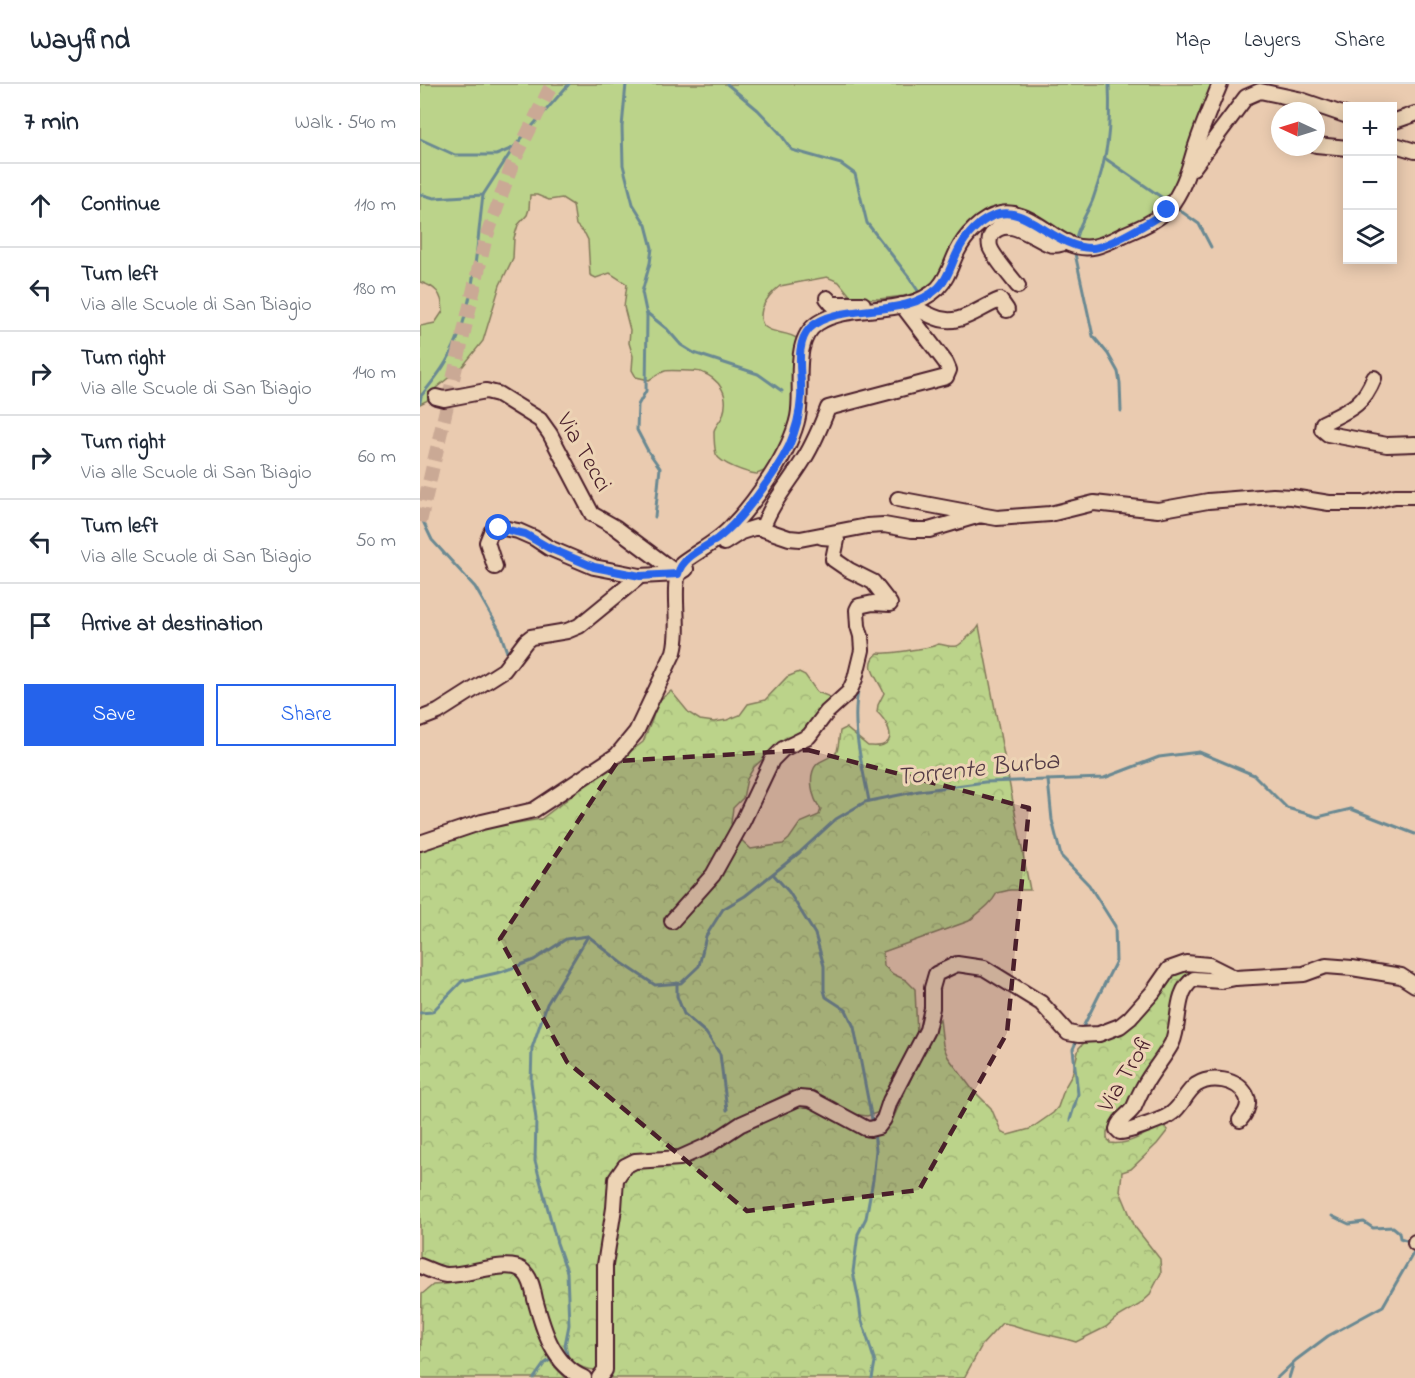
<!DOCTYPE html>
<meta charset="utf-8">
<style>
body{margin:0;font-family:"Indie Flower",sans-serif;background:#f6f6f7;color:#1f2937}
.controls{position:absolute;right:18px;top:18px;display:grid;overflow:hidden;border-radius:0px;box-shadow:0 3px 15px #0003}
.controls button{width:54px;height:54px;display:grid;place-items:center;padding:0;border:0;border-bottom:2px solid #e0e1e3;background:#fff;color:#1f2937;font:30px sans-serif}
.compass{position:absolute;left:851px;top:18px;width:54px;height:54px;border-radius:50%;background:#fff;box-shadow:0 3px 15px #0003;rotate:274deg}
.stop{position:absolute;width:18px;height:18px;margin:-14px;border:4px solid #2563eb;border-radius:50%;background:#fff}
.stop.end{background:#2563eb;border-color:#fff;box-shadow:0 2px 6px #0008}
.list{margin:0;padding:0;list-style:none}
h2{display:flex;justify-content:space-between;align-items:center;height:78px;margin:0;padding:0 24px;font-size:26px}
h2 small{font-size:20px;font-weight:400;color:#747a83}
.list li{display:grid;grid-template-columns:39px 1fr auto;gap:18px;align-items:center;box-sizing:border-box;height:84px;padding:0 24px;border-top:2px solid #e0e1e3}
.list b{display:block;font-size:22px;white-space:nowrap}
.list p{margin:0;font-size:20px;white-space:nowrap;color:#747a83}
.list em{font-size:20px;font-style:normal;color:#747a83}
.actions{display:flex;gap:12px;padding:18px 24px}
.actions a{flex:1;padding:14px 0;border:2px solid #2563eb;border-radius:0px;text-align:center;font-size:21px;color:#2563eb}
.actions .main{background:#2563eb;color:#fff}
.icon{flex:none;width:33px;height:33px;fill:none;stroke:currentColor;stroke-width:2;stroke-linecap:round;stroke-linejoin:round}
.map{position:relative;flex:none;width:995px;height:1294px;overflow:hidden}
header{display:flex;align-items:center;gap:36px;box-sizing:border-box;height:84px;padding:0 30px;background:#fff;border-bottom:2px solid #e0e1e3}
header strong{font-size:28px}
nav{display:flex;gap:33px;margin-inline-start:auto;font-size:21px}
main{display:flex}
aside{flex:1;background:#fff}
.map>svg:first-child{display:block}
.green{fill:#bbd38a;stroke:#82795a;stroke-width:1.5}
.forest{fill:url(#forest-crowns);stroke:#82795a;stroke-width:1.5}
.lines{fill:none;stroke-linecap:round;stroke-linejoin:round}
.stream{stroke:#6a8992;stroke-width:3}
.minor-tunnel{stroke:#caa995;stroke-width:14;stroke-dasharray:14 7;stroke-linecap:butt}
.minor-casing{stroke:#4a1f2b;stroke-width:18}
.minor{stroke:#edd4b5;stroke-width:14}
.route{stroke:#2563eb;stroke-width:8}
.marked{fill:#4a1f2b;fill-opacity:0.2;stroke:#4a1f2b;stroke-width:4.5;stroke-dasharray:12 8;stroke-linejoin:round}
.labels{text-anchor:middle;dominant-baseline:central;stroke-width:6;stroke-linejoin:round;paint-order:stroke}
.street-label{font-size:24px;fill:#4a1f2b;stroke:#edd4b5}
.water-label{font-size:26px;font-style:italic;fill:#523a45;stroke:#edd4b5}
</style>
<header>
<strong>Wayfind</strong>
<nav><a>Map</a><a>Layers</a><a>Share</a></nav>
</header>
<main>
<aside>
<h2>7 min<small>Walk · 540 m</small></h2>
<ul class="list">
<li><svg class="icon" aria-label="ahead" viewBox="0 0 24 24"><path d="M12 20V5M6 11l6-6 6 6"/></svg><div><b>Continue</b></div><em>110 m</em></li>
<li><svg class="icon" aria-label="left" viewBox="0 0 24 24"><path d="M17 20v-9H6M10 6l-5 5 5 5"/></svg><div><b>Turn left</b><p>Via alle Scuole di San Biagio</p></div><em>180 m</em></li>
<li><svg class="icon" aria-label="right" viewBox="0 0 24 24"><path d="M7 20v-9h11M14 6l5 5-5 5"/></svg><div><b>Turn right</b><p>Via alle Scuole di San Biagio</p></div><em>140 m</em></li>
<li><svg class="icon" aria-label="right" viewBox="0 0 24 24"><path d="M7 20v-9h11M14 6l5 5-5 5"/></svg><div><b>Turn right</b><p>Via alle Scuole di San Biagio</p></div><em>60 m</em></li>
<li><svg class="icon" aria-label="left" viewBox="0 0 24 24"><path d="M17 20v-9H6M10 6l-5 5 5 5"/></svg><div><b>Turn left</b><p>Via alle Scuole di San Biagio</p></div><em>50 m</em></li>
<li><svg class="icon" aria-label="arrive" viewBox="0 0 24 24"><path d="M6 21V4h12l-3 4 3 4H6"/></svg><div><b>Arrive at destination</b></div></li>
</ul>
<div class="actions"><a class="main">Save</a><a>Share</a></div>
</aside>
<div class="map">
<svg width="995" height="1294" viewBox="0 0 995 1294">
<defs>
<pattern id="forest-crowns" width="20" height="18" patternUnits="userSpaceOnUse" patternTransform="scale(1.5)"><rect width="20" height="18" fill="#bbd38a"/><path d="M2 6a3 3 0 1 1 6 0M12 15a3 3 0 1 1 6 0" fill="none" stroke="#a2b577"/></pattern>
</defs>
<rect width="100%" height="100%" fill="#eacbb0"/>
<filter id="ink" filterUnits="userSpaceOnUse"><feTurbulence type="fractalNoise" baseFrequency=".0167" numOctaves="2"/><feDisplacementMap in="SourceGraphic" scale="12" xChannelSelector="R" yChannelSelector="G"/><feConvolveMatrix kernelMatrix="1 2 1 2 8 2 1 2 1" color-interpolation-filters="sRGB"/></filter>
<g filter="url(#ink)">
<path class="green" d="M0,0H796L765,93L738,128L673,159L652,156L605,127L588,123L573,128L538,157L519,192L504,207L484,212L459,215L432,214L419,198L407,193L360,202C353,207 345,216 342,225C335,254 365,244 378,255L377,330L349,385L337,390C327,389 300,380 296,370C295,366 294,353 294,347C295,342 301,337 303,331C310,311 300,295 281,288C278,287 247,286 245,287C239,289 234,293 229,296L216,293L212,286L213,272L209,259L210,246L204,223L207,200L190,189L176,194L170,191L168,156L165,150L156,141L153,121L142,114L129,116L117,111H110L109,125L107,131L98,141L94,154L93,174L80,201L63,257L43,282L16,304L8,316L0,320V242L15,239L23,227C22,209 16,203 0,198Z"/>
<g class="forest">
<path d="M559,542L610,806H590L577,809C570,822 560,827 549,837L463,868L464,882L473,890L486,896L495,905L497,951L470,1002L460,1028L447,1032L433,1030L392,1008L372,1007L323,1032L288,1056L260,1066L214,1071L198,1078L191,1089L185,1150L180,1285C138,1294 119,1214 110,1187H24L0,1179V764L66,744L121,735L223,658L232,636L237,620L241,615L251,607L269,629L280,636L294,638L307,636L320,631L328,620L345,616L367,593L379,588L385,591L397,608L410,613L409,620L391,643L373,655L355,664L334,683L327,695L323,714L313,724L311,739L317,752L331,765L363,760L369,755L380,739L399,731L401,725C392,715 387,691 397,680C403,675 414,673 417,667C419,661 419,653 420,647L426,644L448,662C452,662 459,663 463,661C478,655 465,635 457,628L458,621L464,609C458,594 443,582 458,569C476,570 482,567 498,565C506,563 511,564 518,560C537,563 535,566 549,552C553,548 556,548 559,542Z"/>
<path d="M766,884L784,886L790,891L775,889L763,895L758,906L751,946L706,1022L687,1048V1054L690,1059C709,1062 727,1049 743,1040L748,1046L737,1060L711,1085L702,1088L700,1107L715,1143L740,1175L741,1189L729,1212L719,1221L695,1235L686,1243L656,1258C641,1253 625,1251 610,1246C599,1244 594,1240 582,1239L562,1261L544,1294H187L190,1292L191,1258L188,1213L201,1103L206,1089L219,1083L249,1082L274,1076L325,1044L370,1021L387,1023L404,1029L442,1049L462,1047L472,1037L514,943L520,935L523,961L528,973L552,1005L571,1024L582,1049L588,1051L610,1045L633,1029L638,1023L645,1003L652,991L659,964L664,959L702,950L718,936L747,893Z"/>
<polygon points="78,1190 93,1190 104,1197 115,1244 132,1280 146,1294 0,1294 2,1210 13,1201 27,1200"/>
</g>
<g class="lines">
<g class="stream">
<polyline points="206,0 202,43 203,81 213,120 226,141 232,164 230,179 222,208 227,232 226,307 218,321 217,346 228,367 240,384 235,433"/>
<polyline points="307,0 338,26 359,48 372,66 421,80 435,90 447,139 489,193 500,210"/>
<polyline points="0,55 35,71 76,71 93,64"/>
<polyline points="686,75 747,117"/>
<polyline points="0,110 14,114 63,111 94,63 149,0"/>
<polyline points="755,123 779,140 791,163"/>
<path d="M655,159C656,144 668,129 673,115C688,72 691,46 689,0"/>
<polyline points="654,165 673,252 688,270 698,288 700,299 701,327"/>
<polyline points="227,229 247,245 261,261 274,269 338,290 362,307"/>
<path d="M0,318L1,312C10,301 19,290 26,278C55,229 56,166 63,111"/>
<polyline points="0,431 12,456 55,503 79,545 88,571"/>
<path d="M439,602C430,641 442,679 449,717"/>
<polyline points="628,696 632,736 641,772 669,801 695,842 696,877 661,947"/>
<polyline points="353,790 369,808 395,850 404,882 404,906 406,913 426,926 434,943 453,1041"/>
<polyline points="257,899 257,912 264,930 286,949 300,970 307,1026"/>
<polyline points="0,929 12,928 42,897 81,888 114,876 146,855 168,852 202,879 235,901 261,899 279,882 286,852 303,825 325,812 379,769 416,735 445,718 499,707 565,698 684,694 739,673 779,668 834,691 867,724 898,733 931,725 995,750"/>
<polyline points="650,1036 658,1010 653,965 657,956"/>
<polyline points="912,1132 929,1140 944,1138 953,1144 973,1143 979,1148 980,1154 992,1158"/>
<polyline points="148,1275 145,1261 149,1241 147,1188 137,1159 115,1077 116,1035 111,998 112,964 127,920 168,852"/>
<polyline points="114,1294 124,1280 133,1274"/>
<polyline points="452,1294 455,1278 441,1234 439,1217 433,1188 438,1150 446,1134 453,1096 456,1066 454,1048"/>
<polyline points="857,1294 876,1276 908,1252 963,1222 995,1166"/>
<polyline points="869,1294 873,1281"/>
</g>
<polyline class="minor-tunnel" points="0,438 65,157 92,81 132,0"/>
<g class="minor-casing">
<g id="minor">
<polyline points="972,38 995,30"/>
<polyline points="972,60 995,67"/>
<polyline points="896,61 928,64"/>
<polyline points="773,84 826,13 840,7 878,15 928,32"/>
<path d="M598,202C591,193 573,172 570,163C569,158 569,154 572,150C587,131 613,154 629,160C635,162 641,160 647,158"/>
<polyline points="407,214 412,220 443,220"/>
<path d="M492,220C498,226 505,229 512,232C538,245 556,225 580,216L587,226"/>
<path d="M954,294C943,322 929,326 903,339L902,345L908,350L967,361L995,360"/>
<polyline points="16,313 24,315 66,307 78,310 120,336 130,350 172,430 195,443 258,490"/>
<polyline points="478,415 558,430"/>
<path d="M343,443C352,418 370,398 384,375C394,359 401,342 408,324L526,293L529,286L526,279L482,221"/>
<polyline points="304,459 321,448 337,443 369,454 380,455 447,442 464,441 492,446 509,446 560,431 577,434 630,430 674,419 738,426 788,417 853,412 872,413 909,419 945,419 975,412 995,412"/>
<polyline points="75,483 67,458 71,448 83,444 98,447 114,454 129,464 174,483 200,488 220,492 258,490 266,485"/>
<polyline points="0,635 18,628 84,586 106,557 111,553 147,547 159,542 220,492"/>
<path d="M0,759L62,738L114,726L197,671L216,648L254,568C262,540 249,503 262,479C278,467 297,458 310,444C335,419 371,367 378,333C384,304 370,257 398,239C433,217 485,235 518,204C528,194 531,180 537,168C545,152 561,134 580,130C606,125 627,150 649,160C669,168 683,161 701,152C716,145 736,138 748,125C762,108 768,89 774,68C781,45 791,22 800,0"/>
<polyline points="252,837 293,791 323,737 352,676 363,665 389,652 407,628 429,608 435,595 442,566 441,552 438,542 437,526 439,522 453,519 470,520 453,498 429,486 413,475 417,456 415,454 402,453"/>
<path d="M815,894L801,897L774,895C754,908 761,939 752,959C744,974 732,987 724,1002C720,1009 717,1016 714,1023C709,1031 699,1035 697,1045L700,1048C708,1048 745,1035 752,1029C762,1022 766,1008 776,1001C791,991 817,995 826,1011C831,1020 826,1029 820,1036"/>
<polyline points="995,1158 995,1159"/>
<path d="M0,1182C8,1185 17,1190 26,1191C47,1192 86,1175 102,1186C111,1193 113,1205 115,1215C123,1245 133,1281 164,1294"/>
<polyline points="179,1294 185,1286 185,1181 194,1124 196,1095 205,1082 215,1077 260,1074 289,1061 321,1040 379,1014 391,1015 445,1044 450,1045 458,1043 464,1035 470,1017 507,946 512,924 512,904 516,890 537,880 564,884 621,919 648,949 659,951 679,950 700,942 710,934 733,908 749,885 766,879 789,881 815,894 884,890 906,882 932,884 981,892 995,901"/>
</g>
</g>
<use href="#minor" class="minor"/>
</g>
</g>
<g class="lines" filter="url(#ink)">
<path class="route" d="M79,444L105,450L129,464L174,483L220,492L258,490C262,473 283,465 297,455C321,437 356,389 369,362C375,348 380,330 381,314C383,293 373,261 390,244C419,217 484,236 518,204C528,195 531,181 537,169C545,152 561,134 579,130C594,127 605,134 617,141C634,151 651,164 671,164C686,165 734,136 747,126"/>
</g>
<path class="marked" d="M388,666L609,724L587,949L499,1106L327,1127L147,978L80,855L198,677Z"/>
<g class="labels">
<g class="street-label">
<text transform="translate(163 369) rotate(60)">Via Tecci</text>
<text transform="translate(707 990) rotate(-59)">Via Trofi</text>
</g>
<g class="water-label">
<text transform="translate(558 686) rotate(-6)">Torrente Burba</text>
</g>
</g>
</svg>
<div class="controls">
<button>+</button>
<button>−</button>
<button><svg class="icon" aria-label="layers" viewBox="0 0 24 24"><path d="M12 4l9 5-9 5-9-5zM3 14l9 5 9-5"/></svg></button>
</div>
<svg class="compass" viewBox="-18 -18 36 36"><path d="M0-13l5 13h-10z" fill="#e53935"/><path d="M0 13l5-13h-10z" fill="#747a83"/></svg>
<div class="stop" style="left:79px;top:444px"></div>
<div class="stop end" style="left:747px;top:126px"></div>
</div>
</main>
